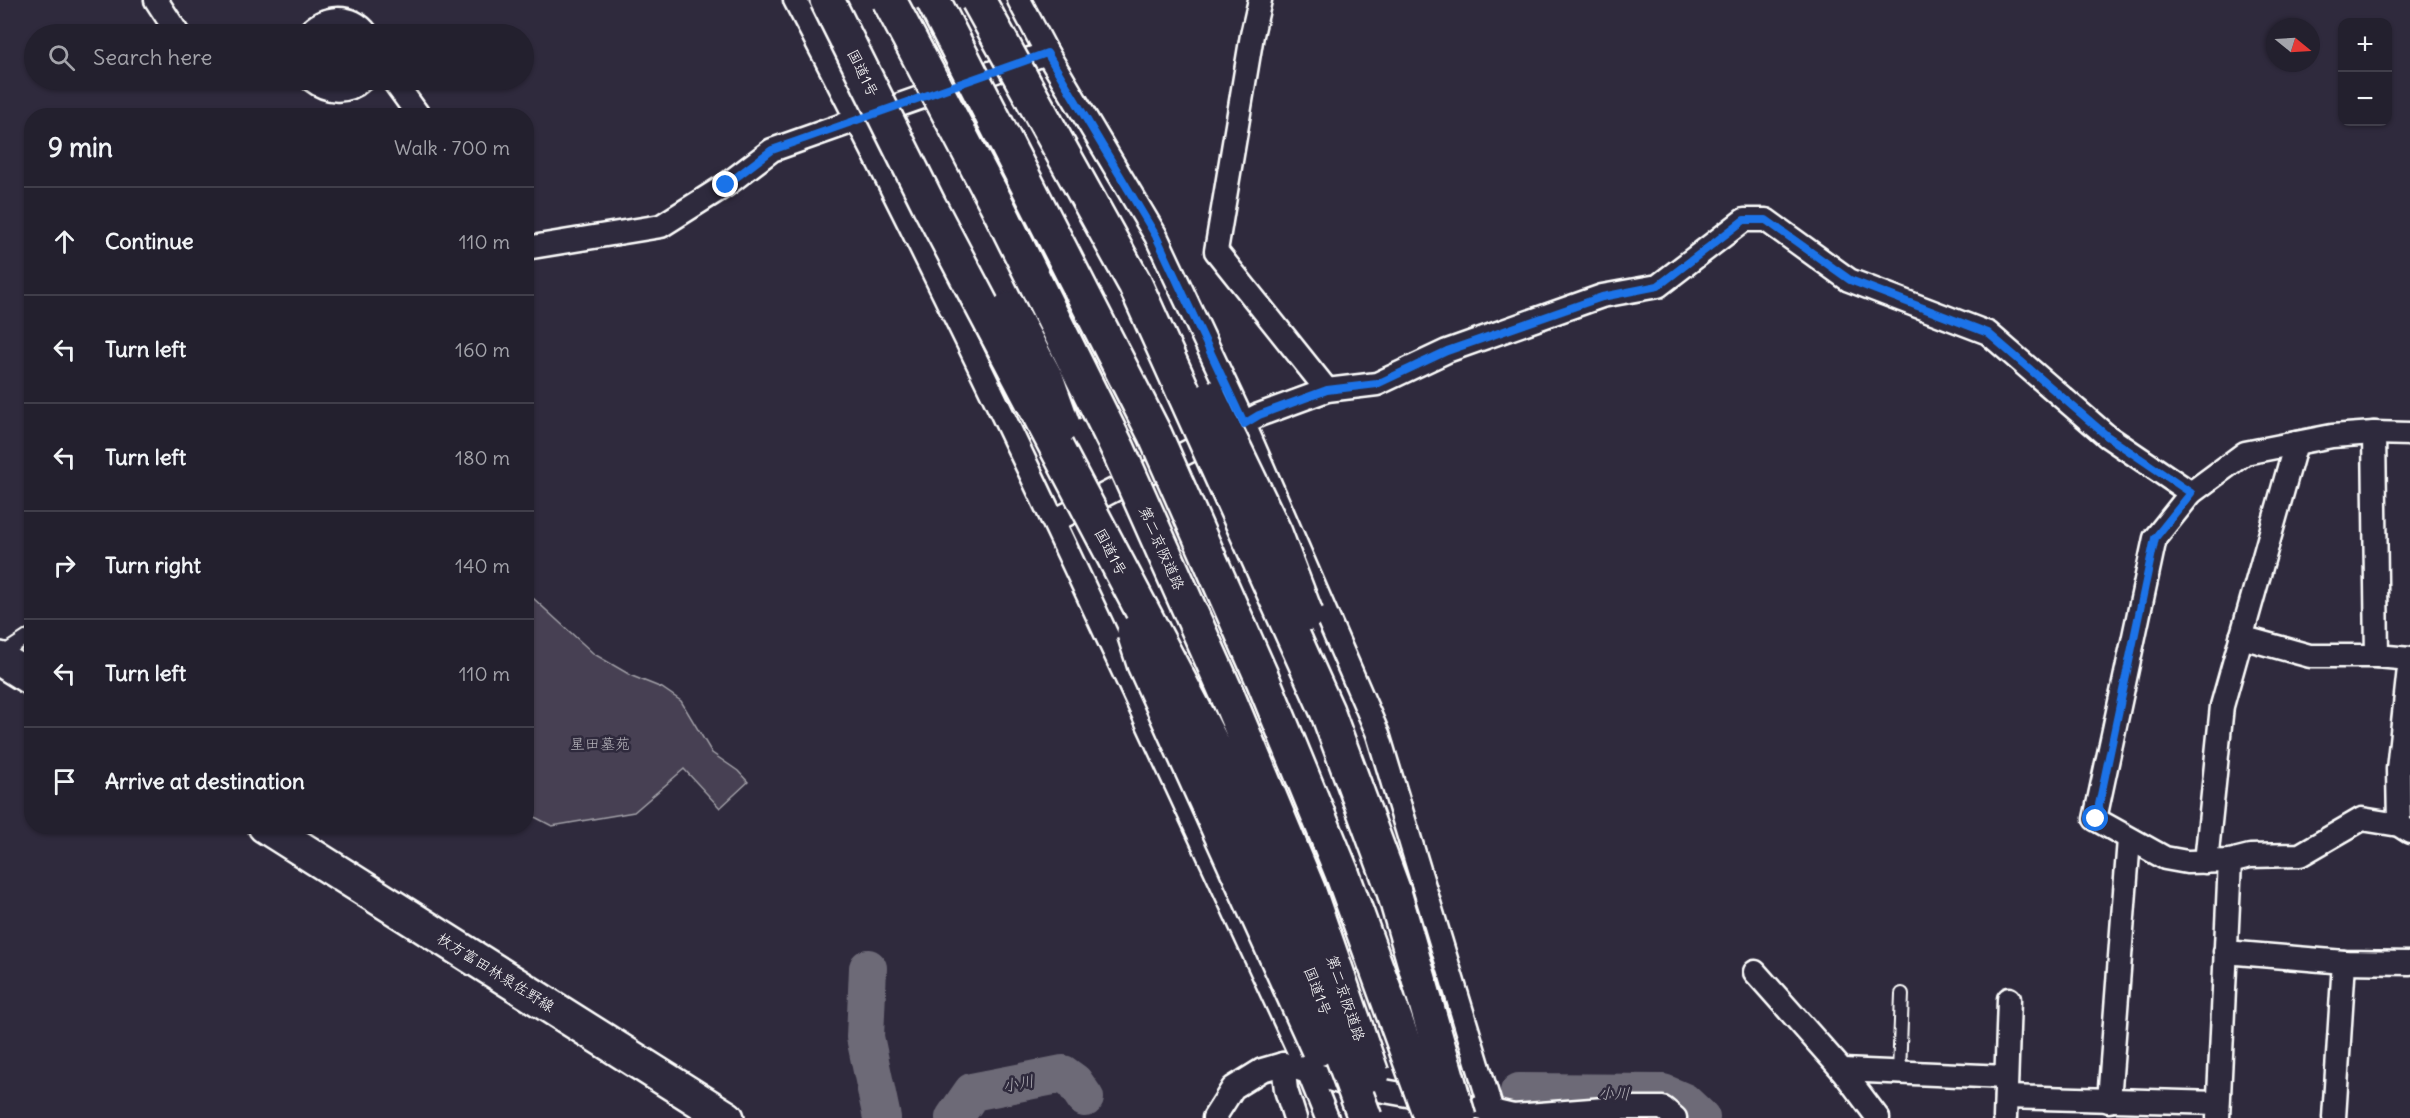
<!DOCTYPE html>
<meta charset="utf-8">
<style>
body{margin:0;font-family:Delius,"Klee One",sans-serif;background:#2f2d3a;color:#f1f3f6}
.controls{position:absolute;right:18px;top:18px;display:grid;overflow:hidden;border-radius:12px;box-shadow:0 2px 4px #0004}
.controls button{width:54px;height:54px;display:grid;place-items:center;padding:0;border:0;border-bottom:2px solid #403e4a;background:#23202e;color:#f1f3f6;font:30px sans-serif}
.compass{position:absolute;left:2266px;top:18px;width:54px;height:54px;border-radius:50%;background:#23202e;box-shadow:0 2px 4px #0004;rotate:108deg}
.stop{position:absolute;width:18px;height:18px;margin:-14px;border:4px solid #1a73e8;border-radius:50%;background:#fff}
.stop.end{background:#1a73e8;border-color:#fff;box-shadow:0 2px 6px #0008}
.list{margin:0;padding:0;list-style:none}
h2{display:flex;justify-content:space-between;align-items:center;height:78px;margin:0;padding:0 24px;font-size:26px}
h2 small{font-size:20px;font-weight:400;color:#a3a3aa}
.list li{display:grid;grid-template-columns:39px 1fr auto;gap:18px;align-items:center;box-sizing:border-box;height:108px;padding:0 24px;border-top:2px solid #403e4a}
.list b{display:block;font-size:22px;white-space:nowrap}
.list em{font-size:20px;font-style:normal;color:#a3a3aa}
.icon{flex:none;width:33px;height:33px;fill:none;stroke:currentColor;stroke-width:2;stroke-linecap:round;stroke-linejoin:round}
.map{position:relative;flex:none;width:2410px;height:1118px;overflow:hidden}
.search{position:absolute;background:#23202e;box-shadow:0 2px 4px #0004;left:24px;top:24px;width:510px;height:66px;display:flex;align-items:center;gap:15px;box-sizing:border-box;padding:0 21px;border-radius:33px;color:#a3a3aa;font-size:22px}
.panel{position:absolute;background:#23202e;box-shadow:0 2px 4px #0004;left:24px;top:108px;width:510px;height:726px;border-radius:24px}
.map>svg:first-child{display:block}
.green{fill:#464152;stroke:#a2a0a8;stroke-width:1.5}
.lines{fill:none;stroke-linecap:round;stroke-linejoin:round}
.river{stroke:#6d6a77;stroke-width:38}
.lane-casing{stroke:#fff;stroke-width:16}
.street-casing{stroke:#fff;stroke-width:27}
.primary-casing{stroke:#fff;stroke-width:38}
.lane{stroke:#2f2a3d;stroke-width:12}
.street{stroke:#2f2a3d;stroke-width:22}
.primary{stroke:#2f2a3d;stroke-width:33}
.highway-bridge-casing{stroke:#fff;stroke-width:38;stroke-linecap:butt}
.highway-bridge{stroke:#2f2a3d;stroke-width:33}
.route{stroke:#1a73e8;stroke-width:8}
.labels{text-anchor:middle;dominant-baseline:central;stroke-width:5;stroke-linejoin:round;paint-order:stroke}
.street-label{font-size:15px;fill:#fff;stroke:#2f2a3d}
.park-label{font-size:15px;fill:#b5b3ba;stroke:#2f2a3d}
.water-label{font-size:16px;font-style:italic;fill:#b6b4bb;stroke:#2f2a3d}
</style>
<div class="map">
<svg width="2410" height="1118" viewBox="0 0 2410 1118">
<rect width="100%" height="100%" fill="#2f2a3d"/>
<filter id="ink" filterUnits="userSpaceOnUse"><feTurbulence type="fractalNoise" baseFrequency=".0167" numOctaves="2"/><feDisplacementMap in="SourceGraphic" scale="12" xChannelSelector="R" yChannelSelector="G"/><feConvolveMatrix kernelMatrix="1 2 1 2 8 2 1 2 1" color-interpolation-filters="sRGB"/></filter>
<g filter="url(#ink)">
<polygon class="green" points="526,597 534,599 594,654 632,676 662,688 681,701 712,753 738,771 748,782 720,808 684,769 634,812 552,826 527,813"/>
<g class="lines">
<g class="river">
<polyline points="868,968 865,1037 882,1118"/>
<polyline points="1519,1092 1663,1093 1684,1102 1701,1118"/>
<polyline points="954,1118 972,1092 1063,1074 1074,1082 1085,1098"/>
</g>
<g class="lane-casing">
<g id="lane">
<polyline points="0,655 32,634"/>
<polyline points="1899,1073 1902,994"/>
</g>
</g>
<g class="street-casing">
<g id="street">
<polyline points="156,0 178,34"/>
<path d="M795,0C979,350 1142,711 1308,1071L1327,1118"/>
<polyline points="1019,0 1047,53 1156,236 1244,424 1378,734 1494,1118"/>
<polyline points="1260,0 1252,35 1216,251 1327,390"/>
<path d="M308,34C324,15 352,13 367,34"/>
<path d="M312,80C327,92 347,94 362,80"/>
<polyline points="393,80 419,116"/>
<polyline points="526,248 661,226 726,185 772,150 1047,53"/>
<polyline points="2374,433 2377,656 2410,659"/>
<polyline points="2410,434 2374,433 2332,436 2245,453 2191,493 2155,538 2095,819 2165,858 2187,862 2230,861 2250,856 2300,855 2362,819 2399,825 2410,832"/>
<polyline points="1054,521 1259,415 1327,390 1377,384 1447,351 1602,296 1658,286 1744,220 1766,220 1849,280 1988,333 2107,436 2191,493"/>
<polyline points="2241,637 2310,656 2377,656"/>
<polyline points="2399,825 2398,769 2410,659"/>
<polyline points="2206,862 2222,706 2296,443"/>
<polyline points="2225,952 2344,962 2410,963"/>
<polyline points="1755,972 1842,1070 1878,1118"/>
<polyline points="1283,1064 1286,1090 1295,1118"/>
<polyline points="1842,1070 2006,1077"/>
<polyline points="2006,1097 2218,1103"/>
<polyline points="2109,1101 2129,839"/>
<polyline points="1479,1108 1513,1116 1617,1108 1663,1108 1675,1118"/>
<polyline points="1214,1118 1233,1088 1262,1070 1283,1064 1345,1084 1435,1100"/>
<polyline points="2005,1118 2009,999"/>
<polyline points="2218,1118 2230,861"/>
<polyline points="2334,1118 2344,962"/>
</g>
</g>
<g class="primary-casing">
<g id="primary">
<polyline points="0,659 32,679"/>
<polyline points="265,826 727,1118"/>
</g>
</g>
<use href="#lane" class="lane"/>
<use href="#street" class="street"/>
<use href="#primary" class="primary"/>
<g class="highway-bridge-casing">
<g id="highway-bridge">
<polyline points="827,0 929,205 1235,787 1312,974 1365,1118"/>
<polyline points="889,0 996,203 1118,449 1227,694 1308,889 1372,1074"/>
<polyline points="933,0 1155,435 1263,680 1342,873 1431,1118"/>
<polyline points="978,0 1135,284 1327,711 1394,892 1459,1118"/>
<polyline points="1009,309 1047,380 1063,425"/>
<polyline points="1210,398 1275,533 1306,614"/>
<polyline points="1134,633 1144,664 1318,1049"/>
</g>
</g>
<use href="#highway-bridge" class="highway-bridge"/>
</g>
</g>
<g class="lines" filter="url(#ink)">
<polyline class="route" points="726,185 772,150 1047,53 1156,236 1244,424 1259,415 1327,390 1377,384 1447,351 1602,297 1658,286 1744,220 1766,220 1850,280 1988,333 2107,436 2191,493 2155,538 2096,819"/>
</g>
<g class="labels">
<g class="street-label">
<text transform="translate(863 73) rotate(64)">国道1号</text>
<text transform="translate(1162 548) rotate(66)">第二京阪道路</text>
<text transform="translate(1111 552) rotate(62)">国道1号</text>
<text transform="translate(496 972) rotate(32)">枚方富田林泉佐野線</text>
<text transform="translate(1318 991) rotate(69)">国道1号</text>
<text transform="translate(1346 998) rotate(71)">第二京阪道路</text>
</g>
<g class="park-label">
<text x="600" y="743">星田墓苑</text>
</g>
<g class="water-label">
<text transform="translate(1018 1083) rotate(-11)">小川</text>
<text transform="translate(1614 1093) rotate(1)">小川</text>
</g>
</g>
</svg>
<div class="controls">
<button>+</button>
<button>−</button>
</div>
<svg class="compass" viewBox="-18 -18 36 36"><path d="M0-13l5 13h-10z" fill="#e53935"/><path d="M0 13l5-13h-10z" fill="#a3a3aa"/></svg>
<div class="stop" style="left:2096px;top:819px"></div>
<div class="stop end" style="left:726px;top:185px"></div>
<div class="search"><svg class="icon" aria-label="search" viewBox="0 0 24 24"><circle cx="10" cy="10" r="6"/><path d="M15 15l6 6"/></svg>Search here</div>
<section class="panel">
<h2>9 min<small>Walk · 700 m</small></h2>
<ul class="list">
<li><svg class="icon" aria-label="ahead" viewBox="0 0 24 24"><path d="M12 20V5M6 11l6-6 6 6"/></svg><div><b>Continue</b></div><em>110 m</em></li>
<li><svg class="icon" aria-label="left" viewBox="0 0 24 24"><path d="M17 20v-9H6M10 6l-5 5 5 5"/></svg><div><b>Turn left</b></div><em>160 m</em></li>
<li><svg class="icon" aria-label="left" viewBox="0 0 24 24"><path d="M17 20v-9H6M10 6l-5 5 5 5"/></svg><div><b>Turn left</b></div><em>180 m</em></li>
<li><svg class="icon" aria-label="right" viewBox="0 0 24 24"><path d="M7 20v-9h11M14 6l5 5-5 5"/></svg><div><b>Turn right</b></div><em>140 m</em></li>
<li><svg class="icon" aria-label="left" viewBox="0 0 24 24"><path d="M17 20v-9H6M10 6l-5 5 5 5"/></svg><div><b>Turn left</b></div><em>110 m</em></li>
<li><svg class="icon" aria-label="arrive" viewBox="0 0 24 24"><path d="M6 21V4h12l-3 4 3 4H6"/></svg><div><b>Arrive at destination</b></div></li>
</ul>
</section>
</div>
